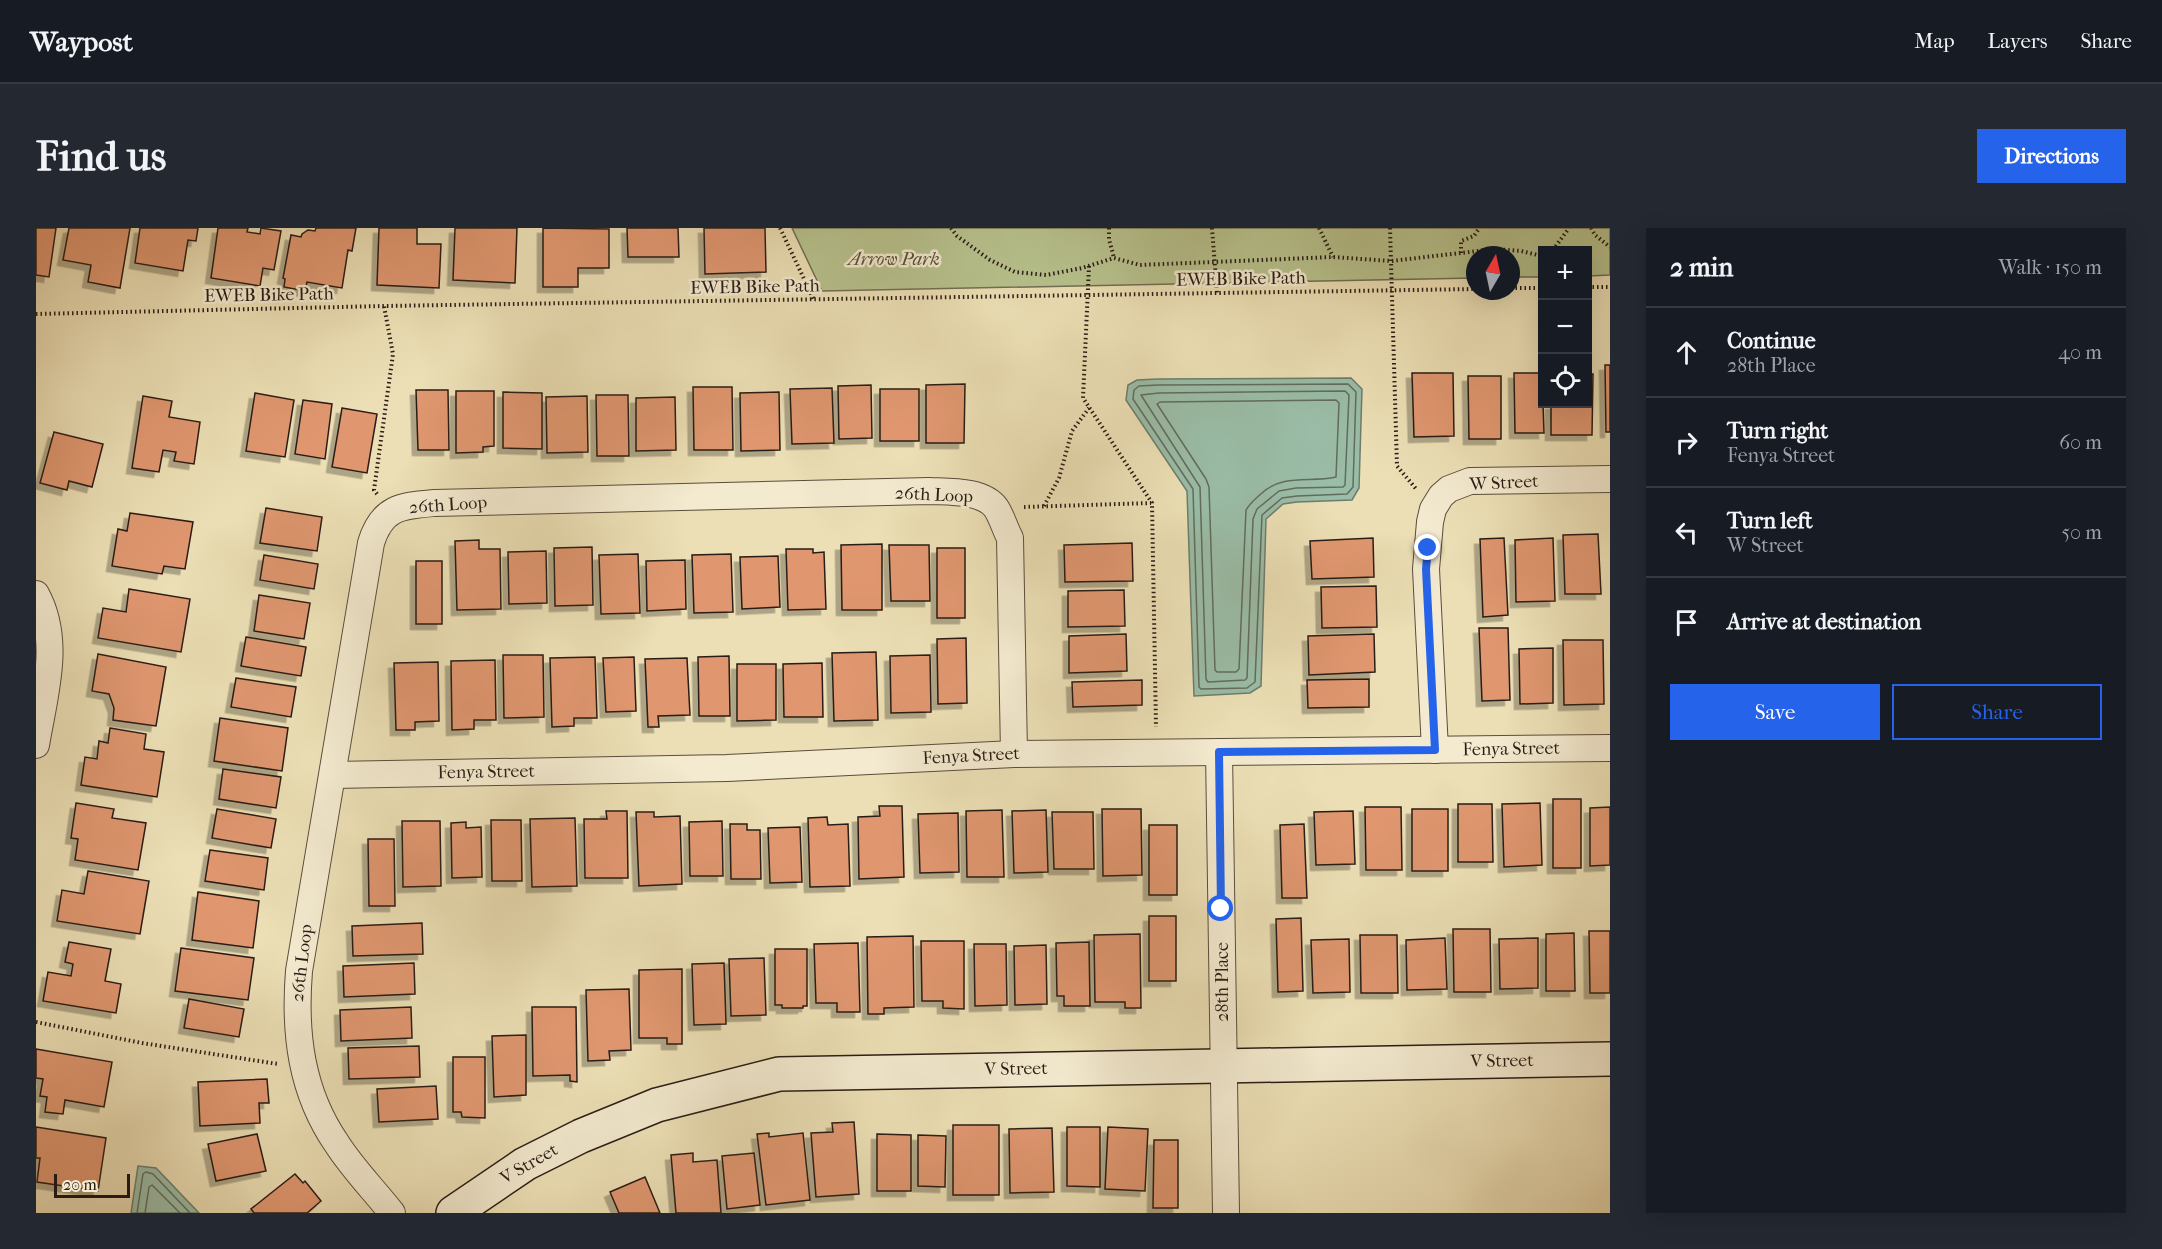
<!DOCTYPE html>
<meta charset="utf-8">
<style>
body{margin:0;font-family:"IM FELL French Canon",serif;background:#242831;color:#f1f3f6}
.controls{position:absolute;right:18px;top:18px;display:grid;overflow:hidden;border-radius:0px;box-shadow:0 6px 24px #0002}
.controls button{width:54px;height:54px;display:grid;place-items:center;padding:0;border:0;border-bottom:2px solid #363941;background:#171b24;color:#f1f3f6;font:30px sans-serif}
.compass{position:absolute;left:1430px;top:18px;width:54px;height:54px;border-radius:50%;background:#171b24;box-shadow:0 6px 24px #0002;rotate:9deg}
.scale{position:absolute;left:18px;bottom:15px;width:76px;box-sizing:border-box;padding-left:6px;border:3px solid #2a1c15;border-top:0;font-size:16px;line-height:21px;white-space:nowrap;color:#2a1c15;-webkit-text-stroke:4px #f3eacf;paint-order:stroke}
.stop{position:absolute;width:18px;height:18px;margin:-14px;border:4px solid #2563eb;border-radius:50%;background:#fff}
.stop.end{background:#2563eb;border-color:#fff;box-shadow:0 2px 6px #0008}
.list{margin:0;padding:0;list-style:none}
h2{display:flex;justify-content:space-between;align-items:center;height:78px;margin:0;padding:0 24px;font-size:26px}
h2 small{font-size:20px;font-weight:400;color:#9ea1a6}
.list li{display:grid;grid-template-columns:39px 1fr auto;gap:18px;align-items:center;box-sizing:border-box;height:90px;padding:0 24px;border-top:2px solid #363941}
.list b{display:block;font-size:22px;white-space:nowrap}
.list p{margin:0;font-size:20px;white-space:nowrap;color:#9ea1a6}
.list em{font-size:20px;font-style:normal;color:#9ea1a6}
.actions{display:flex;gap:12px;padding:18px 24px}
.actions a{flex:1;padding:14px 0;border:2px solid #2563eb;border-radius:0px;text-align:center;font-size:21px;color:#2563eb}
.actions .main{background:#2563eb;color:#fff}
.icon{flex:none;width:33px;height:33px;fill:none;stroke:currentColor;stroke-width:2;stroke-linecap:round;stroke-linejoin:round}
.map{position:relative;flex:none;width:1574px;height:985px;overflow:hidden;border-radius:0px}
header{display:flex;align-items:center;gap:36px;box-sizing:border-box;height:84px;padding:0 30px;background:#171b24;border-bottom:2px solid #363941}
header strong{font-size:28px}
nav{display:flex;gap:33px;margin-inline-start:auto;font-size:21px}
.intro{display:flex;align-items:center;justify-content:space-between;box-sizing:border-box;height:144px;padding:0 36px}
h1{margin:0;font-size:42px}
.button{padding:15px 27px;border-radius:0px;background:#2563eb;color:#fff;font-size:21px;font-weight:700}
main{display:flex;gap:36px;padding:0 36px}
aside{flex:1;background:#171b24;border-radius:0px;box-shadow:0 6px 24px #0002}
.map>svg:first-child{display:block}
.green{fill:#b7c28d;stroke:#706f51;stroke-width:1.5}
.water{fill:#9abda7;stroke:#6d7d6d;stroke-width:1.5}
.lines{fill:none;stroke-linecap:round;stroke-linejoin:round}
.shore{stroke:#626c5e;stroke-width:1.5}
.building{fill:#e09770;stroke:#2a1c15;stroke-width:1.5;filter:url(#shadow)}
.street-casing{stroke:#5a4d3d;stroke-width:28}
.secondary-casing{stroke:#2a1c15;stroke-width:36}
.path{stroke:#2a1c15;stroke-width:4;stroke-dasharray:1.5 3;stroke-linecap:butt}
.street{stroke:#f3eacf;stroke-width:26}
.secondary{stroke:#f3eacf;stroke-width:33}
.route{stroke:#2563eb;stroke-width:8}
.labels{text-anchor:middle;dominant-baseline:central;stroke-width:5;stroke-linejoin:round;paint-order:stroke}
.park-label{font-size:18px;font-style:italic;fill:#544e39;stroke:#f3eacf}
.street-label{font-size:18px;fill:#2a1c15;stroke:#f3eacf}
</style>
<header>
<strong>Waypost</strong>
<nav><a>Map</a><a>Layers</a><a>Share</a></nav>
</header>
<div class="intro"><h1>Find us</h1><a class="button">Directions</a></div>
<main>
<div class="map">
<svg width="1574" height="985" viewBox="0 0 1574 985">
<defs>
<filter id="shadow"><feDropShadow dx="-5.5" dy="5.5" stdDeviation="0" flood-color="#0004"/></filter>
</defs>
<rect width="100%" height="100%" fill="#ecdfb5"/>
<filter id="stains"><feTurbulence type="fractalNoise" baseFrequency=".00333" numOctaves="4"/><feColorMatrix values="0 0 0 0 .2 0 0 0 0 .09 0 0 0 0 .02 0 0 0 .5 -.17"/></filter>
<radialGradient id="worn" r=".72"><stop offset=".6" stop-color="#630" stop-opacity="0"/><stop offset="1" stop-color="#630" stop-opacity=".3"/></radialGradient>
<polygon class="green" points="756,0 1574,0 1574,47 1552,48 1552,22 1506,22 1506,49 1475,49 1475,27 1439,27 1439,50 786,63"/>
<g class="water">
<polygon points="1315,150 1326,161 1323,260 1316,272 1261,274 1247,276 1230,291 1225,458 1214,465 1158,468 1151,263 1090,172 1092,157 1101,152 1122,151"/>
<polygon points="102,938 120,940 163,985 95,985"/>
</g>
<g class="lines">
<g class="shore">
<polygon points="1312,156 1320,164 1317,259 1311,266 1261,268 1246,270 1226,287 1219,454 1211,460 1165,461 1163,459 1157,261 1097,171 1098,162 1103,158 1122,157"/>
<polygon points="1309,163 1313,167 1309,257 1307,259 1260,260 1243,263 1221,281 1217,291 1211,450 1209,452 1172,454 1170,451 1164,259 1105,167 1123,165"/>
<path d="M1300,172L1303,175L1300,249C1274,255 1248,245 1226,265C1220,270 1214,275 1210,282L1203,441L1200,444H1181L1179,442L1173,259L1170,251L1121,176L1124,174Z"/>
<polyline points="101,985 107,946 110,944 117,946 154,985"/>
<polyline points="109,985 113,959 116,957 144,985"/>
</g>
</g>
<g class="building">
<polygon points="0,0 20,0 13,49 0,47"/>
<polygon points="33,0 94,0 84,60 52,54 55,37 27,32"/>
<polygon points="104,0 162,0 160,13 152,12 147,43 99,35"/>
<polygon points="182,0 212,0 211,4 224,6 225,0 245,3 238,42 227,40 224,58 175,50"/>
<polygon points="280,0 320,0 316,23 312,22 306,60 271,54 269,63 248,59 249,51 247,50 255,7 265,9 266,6 272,2 279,3"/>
<polygon points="343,0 381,0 381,16 405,16 403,60 341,57"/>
<polygon points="419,0 481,0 479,55 417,52"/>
<polygon points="507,0 573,1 573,40 542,40 542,59 507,59"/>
<polygon points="591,0 642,0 643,29 592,29"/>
<polygon points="668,0 729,0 730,44 669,46"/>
<polygon points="1569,137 1574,137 1574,204 1570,204"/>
<polygon points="1376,145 1417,145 1418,208 1378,209"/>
<polygon points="1478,145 1506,145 1508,205 1479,205"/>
<polygon points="1552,146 1557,146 1556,207 1515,207 1515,176 1552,176"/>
<polygon points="1432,148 1465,148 1465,211 1433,211"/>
<polygon points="929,156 928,215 890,215 890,157"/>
<polygon points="835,157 836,210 803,211 802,158"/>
<polygon points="657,159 696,159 697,222 658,222"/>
<polygon points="796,160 798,215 756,216 754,161"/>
<rect x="844" y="161" width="39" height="52"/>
<polygon points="380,162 412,162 413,222 382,222"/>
<polygon points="420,163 458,163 458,218 447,219 447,224 420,225"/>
<polygon points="467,164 506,165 506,221 467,220"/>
<polygon points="743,164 744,222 705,223 704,165"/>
<polygon points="219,165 258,172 249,229 210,223"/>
<polygon points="560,167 592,167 593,228 561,228"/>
<polygon points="107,168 136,173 133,189 164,194 158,236 138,233 140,224 127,222 123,244 96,240"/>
<polygon points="551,168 552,224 511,225 510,169"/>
<polygon points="639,169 640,222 600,223 600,170"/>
<polygon points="267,172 296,176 289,231 259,226"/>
<polygon points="306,180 341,186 331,245 296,239"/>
<polygon points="18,204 67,216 56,259 33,253 31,262 4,255"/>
<polygon points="230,280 286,289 281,323 224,315"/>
<polygon points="94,285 157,294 149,341 128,338 126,346 76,338 82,301 91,303"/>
<polygon points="1562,306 1565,366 1529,366 1527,307"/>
<polygon points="1337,310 1338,349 1276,351 1274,313"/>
<polygon points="1468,310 1472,387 1447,389 1444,311"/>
<polygon points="1517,310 1519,373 1480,374 1479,312"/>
<polygon points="443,312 443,321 464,321 465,381 421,382 419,313"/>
<polygon points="1096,315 1097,353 1029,354 1028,317"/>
<polygon points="846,316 846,382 806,382 805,317"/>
<polygon points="853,317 893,317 894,373 855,373"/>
<polygon points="556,319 557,377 519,378 518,320"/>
<rect x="901" y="320" width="28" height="70"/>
<polygon points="750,321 777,321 777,325 788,324 790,381 752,382"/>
<polygon points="510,323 511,375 473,376 472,324"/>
<polygon points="602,326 604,385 565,386 563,327"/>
<polygon points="695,326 697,384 658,385 656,327"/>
<polygon points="228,327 282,336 278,361 224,352"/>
<polygon points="742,328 744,379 706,381 704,329"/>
<polygon points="649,332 650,381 611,383 610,333"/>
<rect x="380" y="333" width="26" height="63"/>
<polygon points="1340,358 1341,399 1286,400 1285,359"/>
<polygon points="93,361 154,371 145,424 62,410 67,380 90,384"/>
<polygon points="1088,362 1089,398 1032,399 1032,363"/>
<polygon points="223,367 274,375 268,411 218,403"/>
<polygon points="1443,400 1472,400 1474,472 1446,473"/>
<polygon points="1090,406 1091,443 1033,445 1033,408"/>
<polygon points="1338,406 1339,444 1273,447 1272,408"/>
<polygon points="210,409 270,419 265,448 205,438"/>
<polygon points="930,410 931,475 902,476 901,411"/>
<polygon points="1527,412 1567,412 1568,476 1528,477"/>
<polygon points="1517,420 1517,475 1484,476 1483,421"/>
<polygon points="840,424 842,492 798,493 796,425"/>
<polygon points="62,426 130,439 120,498 77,492 78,480 73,466 56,463"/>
<polygon points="467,427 507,427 508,489 468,490"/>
<polygon points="894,427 895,484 855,485 854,428"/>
<polygon points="693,428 694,488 663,488 662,429"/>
<polygon points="559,429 561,490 538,490 538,498 516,499 514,430"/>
<polygon points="598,429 600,483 570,484 567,430"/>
<polygon points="651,430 654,487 622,488 623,499 612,499 609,431"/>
<polygon points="459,432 460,492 438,492 438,501 416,502 415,433"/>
<polygon points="402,434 403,493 379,494 379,502 360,502 358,435"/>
<polygon points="786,435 787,489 748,489 747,436"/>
<polygon points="701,436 740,436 740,492 701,493"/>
<polygon points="200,450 260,459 255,489 195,479"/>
<polygon points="1333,451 1333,479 1272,480 1271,452"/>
<polygon points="1106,452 1106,477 1037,479 1036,454"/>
<polygon points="184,490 252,500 246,543 178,533"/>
<polygon points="74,500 110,506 108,521 128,524 121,569 45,557 49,529 61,531 63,513 72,515"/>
<polygon points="187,541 245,549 240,580 183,571"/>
<rect x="1517" y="571" width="28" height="69"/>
<polygon points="40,575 78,581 76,590 110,595 102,642 39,632 42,611 35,610"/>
<polygon points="1504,575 1506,637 1468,639 1466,576"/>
<polygon points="1422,576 1456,576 1457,634 1422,634"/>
<polygon points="843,578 866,578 868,649 823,651 822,589 844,588"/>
<polygon points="1329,579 1365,579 1366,642 1330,642"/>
<polygon points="1574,579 1574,637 1554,638 1554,580"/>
<polygon points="181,581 240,591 235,620 176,610"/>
<polygon points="1066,581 1105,581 1106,647 1067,648"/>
<rect x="1376" y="581" width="36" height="62"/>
<polygon points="966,582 968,649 931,649 930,583"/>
<polygon points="1010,582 1012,644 978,645 976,583"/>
<polygon points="570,583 591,583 592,650 549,650 548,591 571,591"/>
<polygon points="1317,583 1319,636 1280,637 1278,584"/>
<polygon points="600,584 618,584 618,589 644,588 646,656 603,658"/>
<polygon points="1016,584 1057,584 1058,641 1018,641"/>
<polygon points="922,585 923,644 884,645 882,586"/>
<polygon points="791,589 792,597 812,596 814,658 774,659 772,590"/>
<polygon points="539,590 541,658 496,659 494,591"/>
<polygon points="455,592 485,592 486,653 456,653"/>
<polygon points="366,593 404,593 405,658 367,659"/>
<polygon points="686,593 687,648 654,648 653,594"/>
<polygon points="430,594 430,600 445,599 446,649 416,650 415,595"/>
<polygon points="694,596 711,596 711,602 724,602 725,651 695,651"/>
<polygon points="1268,596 1271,670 1246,670 1244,597"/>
<rect x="1113" y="597" width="28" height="70"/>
<polygon points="764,599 766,654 734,655 732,600"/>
<polygon points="332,611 358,611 359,678 333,678"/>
<polygon points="174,622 232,630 228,662 169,653"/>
<polygon points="52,643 113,653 104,706 21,693 26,662 48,666"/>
<polygon points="162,664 223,673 217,720 156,712"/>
<rect x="1113" y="688" width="27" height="65"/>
<polygon points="1265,690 1267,763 1242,764 1240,691"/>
<polygon points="386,695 387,726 317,728 316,698"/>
<polygon points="1417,701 1454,701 1455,764 1418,764"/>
<polygon points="1553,703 1574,703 1574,765 1554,765"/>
<polygon points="1538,705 1539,763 1510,763 1510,706"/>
<polygon points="1104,706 1105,780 1089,780 1089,774 1059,774 1058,707"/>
<polygon points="1324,707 1361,707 1362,765 1325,765"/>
<polygon points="877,708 878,779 848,780 848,786 832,786 831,709"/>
<polygon points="1409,710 1411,761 1371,762 1370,712"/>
<polygon points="1502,710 1502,760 1464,761 1463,711"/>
<polygon points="1313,711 1314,764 1277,765 1275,712"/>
<polygon points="885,713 928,713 928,781 907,780 907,773 886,773"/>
<polygon points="33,714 75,721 69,753 85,756 80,785 7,773 12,744 35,748 37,736 29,734"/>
<polygon points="1053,714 1054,778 1028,778 1028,768 1021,768 1020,715"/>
<polygon points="822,715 824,784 801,784 801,775 780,775 778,716"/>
<polygon points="938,716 970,716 971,777 939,778"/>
<polygon points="1010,717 1011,776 979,777 978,718"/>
<polygon points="145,720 218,730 212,772 139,763"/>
<polygon points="739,721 771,721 771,778 767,778 767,780 746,780 746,777 739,777"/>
<polygon points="728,730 730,787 695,788 693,731"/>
<polygon points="378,735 379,766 308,769 307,738"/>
<polygon points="688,735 690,796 658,797 656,736"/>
<polygon points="646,741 646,816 631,816 631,810 603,810 603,742"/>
<polygon points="593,761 595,822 573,823 574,832 552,833 550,762"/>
<polygon points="153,771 208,781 203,809 148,800"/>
<polygon points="375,779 376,810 305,813 304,782"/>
<polygon points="496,779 540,779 541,854 534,853 534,847 497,848"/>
<polygon points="490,807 490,867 458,869 456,808"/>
<polygon points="383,818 384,849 313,851 312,820"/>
<polygon points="0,821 76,834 68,879 29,872 27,886 9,884 11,869 4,868 7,851 0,850"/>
<polygon points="417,829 449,829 449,890 426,889 425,884 417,884"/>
<polygon points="231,851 233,875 223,875 224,895 164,898 162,854"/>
<polygon points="400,858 402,891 343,894 341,861"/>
<polygon points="818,894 823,966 780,969 775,905 797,904 796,895"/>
<rect x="917" y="897" width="46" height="70"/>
<polygon points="0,899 70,910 62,963 1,954 4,930 0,930"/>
<polygon points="1031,899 1064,899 1064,959 1031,958"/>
<polygon points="1072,899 1112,901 1109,963 1069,961"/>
<polygon points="1016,900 1018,964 974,965 973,901"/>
<polygon points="733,905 733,909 767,905 774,972 730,977 721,906"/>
<polygon points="221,906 230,943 180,953 172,916"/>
<polygon points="841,906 875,907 875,963 841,963"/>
<polygon points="882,907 910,908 909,959 882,958"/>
<polygon points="1118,912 1142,912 1142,980 1117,980"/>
<polygon points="657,925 657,934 681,932 685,985 640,985 635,927"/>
<polygon points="718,925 724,977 691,981 686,928"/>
<polygon points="259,946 267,955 269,953 285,973 271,985 218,985 215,981"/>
<polygon points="609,949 624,985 583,985 574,964"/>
</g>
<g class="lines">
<g class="street-casing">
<g id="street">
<path d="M0,366C26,413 8,468 0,517"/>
<polyline points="1399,522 1390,341 1394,294 1397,281 1405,268 1413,261 1434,253 1574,251"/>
<polyline points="1183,524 1190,985"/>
<polyline points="297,547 691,540 978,526 1574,520"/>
<path d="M356,985C338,962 317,941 301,916C265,864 258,805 263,743L335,315C346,279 365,278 398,275L893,263C913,264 947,262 960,280C966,289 969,301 974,310L978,526"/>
</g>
</g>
<g class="secondary-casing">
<polyline id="secondary" points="417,985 489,936 545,908 621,877 743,846 1574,831"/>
</g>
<g class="path">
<polyline points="744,0 778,72"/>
<polyline points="915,0 921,8 954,32 979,44 1010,47 1046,40 1078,30 1104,37 1297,29 1355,33 1459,21 1485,23 1506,28"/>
<polyline points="1073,0 1073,11 1078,30"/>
<polyline points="1176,0 1181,65"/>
<polyline points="1283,0 1297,29"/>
<polyline points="1354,0 1361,238 1381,262"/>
<polyline points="1555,0 1559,7 1574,19"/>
<polyline points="1517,22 1533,0"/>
<polyline points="1425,25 1425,13 1438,8 1442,2"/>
<polyline points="1053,38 1047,170 1116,275 1120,499"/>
<polyline points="1552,59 1574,59"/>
<polyline points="1475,60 1506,60"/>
<polyline points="0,86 348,78 1439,61"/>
<polyline points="341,266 338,262 357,126 348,78"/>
<polyline points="1008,278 1023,250 1036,203 1053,180"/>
<polyline points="988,279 1115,275"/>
<polyline points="0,794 106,815 242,836"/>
</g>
<use href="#street" class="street"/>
<use href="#secondary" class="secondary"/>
</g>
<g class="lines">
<polyline class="route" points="1185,681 1183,524 1399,522 1390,341 1392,320"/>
</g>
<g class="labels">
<g class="park-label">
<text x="858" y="31">Arrow Park</text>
</g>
<g class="street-label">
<text transform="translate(1205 51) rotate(-1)">EWEB Bike Path</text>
<text transform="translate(719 59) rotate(-1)">EWEB Bike Path</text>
<text transform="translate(233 67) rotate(-1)">EWEB Bike Path</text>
<text transform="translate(1468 255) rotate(-3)">W Street</text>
<text transform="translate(898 267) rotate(3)">26th Loop</text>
<text transform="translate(412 277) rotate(-4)">26th Loop</text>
<text transform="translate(1475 521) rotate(-1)">Fenya Street</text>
<text transform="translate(935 528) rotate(-3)">Fenya Street</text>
<text transform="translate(450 544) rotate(-1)">Fenya Street</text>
<text transform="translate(266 735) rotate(-83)">26th Loop</text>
<text transform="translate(1186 754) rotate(-90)">28th Place</text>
<text transform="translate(1466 833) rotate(-1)">V Street</text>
<text transform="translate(980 841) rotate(-1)">V Street</text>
<text transform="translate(493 936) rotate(-30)">V Street</text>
</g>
</g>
<rect width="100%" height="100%" filter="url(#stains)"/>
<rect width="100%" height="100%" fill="url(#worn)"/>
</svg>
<div class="controls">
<button>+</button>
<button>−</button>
<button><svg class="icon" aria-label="locate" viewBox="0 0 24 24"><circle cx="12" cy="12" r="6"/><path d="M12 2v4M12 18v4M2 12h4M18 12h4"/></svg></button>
</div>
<svg class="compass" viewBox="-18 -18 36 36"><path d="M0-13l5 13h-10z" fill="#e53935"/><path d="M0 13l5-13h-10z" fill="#9ea1a6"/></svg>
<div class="scale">20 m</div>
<div class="stop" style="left:1185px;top:681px"></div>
<div class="stop end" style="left:1392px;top:320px"></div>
</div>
<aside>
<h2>2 min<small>Walk · 150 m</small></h2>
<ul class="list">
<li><svg class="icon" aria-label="ahead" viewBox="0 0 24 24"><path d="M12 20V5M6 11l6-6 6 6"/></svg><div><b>Continue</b><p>28th Place</p></div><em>40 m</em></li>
<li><svg class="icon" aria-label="right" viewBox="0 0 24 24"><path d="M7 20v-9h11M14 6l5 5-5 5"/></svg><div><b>Turn right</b><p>Fenya Street</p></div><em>60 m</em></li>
<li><svg class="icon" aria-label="left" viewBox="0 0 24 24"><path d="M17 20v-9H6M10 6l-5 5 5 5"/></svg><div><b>Turn left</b><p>W Street</p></div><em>50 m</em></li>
<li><svg class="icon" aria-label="arrive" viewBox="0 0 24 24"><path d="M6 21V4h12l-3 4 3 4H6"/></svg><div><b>Arrive at destination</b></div></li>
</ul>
<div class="actions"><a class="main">Save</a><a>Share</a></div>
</aside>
</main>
